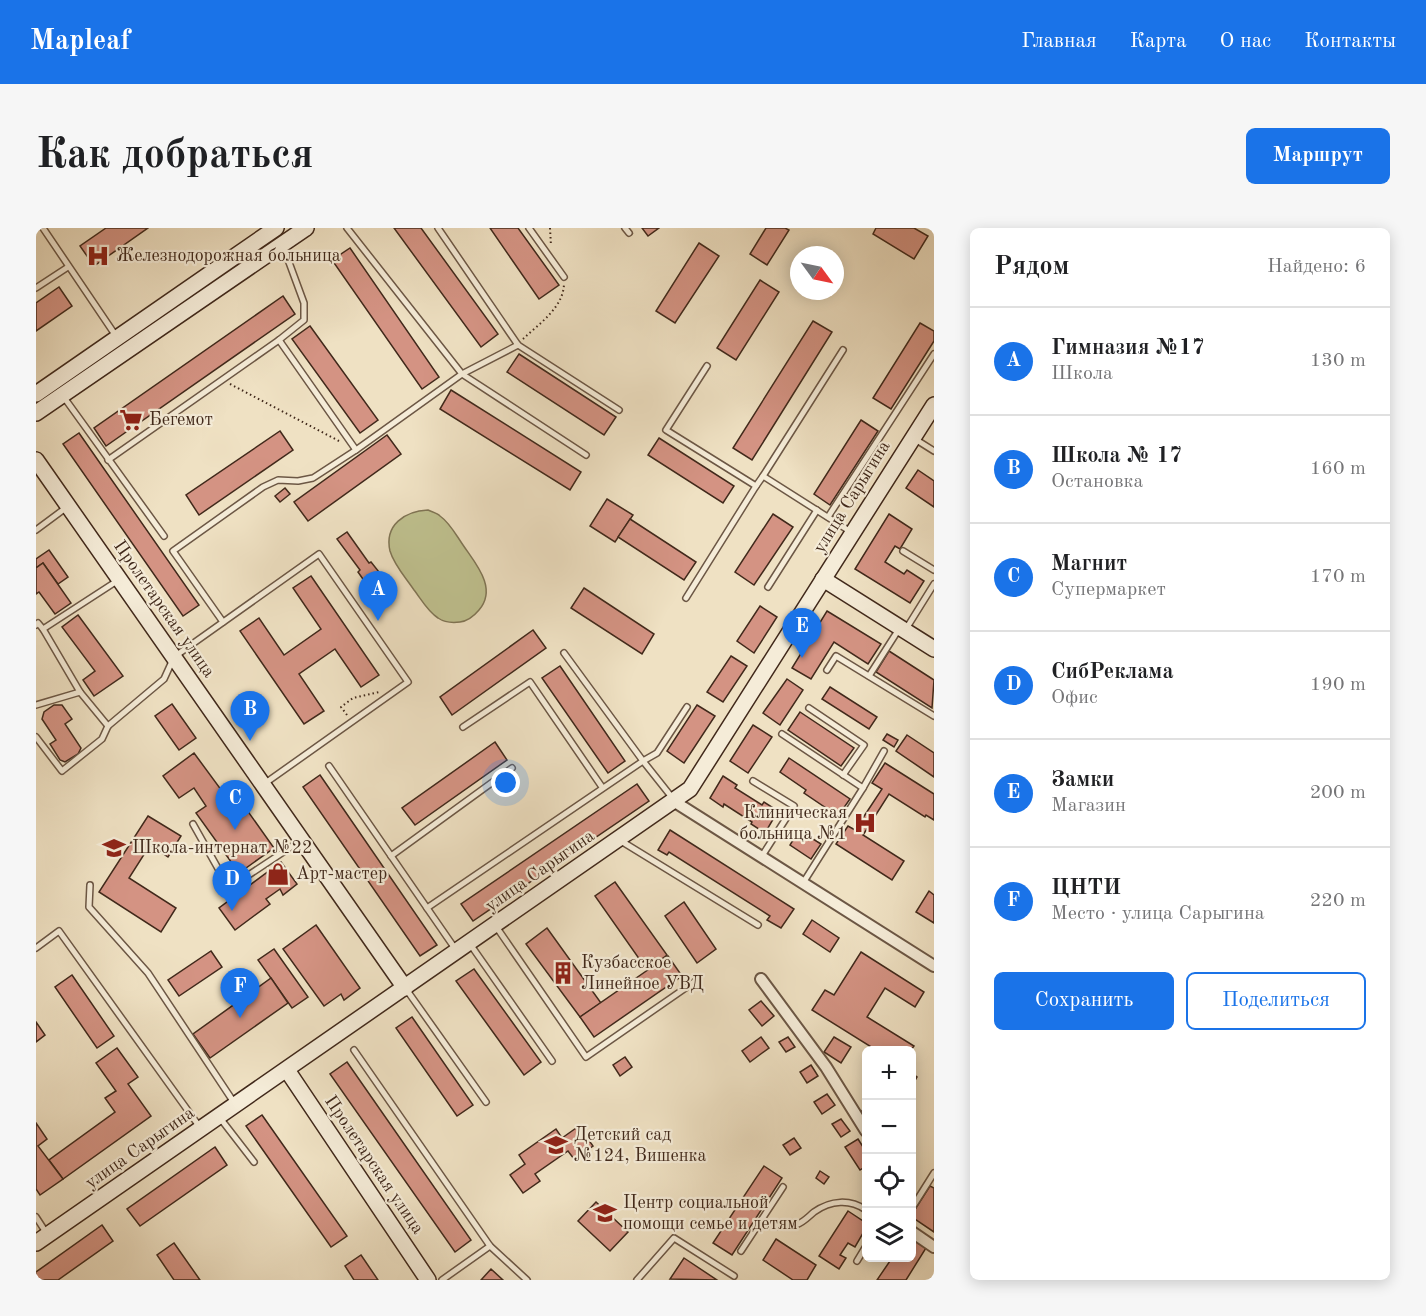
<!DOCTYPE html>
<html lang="ru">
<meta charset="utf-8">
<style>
body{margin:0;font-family:"Old Standard TT",serif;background:#f6f6f6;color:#202124}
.controls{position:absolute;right:18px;bottom:18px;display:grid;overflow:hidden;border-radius:9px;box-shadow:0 3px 15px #0003}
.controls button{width:54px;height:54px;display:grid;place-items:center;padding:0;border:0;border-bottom:2px solid #e0e0e0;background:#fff;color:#202124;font:30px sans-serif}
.compass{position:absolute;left:754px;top:18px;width:54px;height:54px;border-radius:50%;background:#fff;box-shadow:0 3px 15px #0003;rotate:123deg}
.you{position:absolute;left:470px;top:555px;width:21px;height:21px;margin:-15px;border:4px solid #fff;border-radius:50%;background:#1a73e8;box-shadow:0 0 0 9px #1a73e833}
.badge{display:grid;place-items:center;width:39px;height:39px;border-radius:50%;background:#1a73e8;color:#fff;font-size:20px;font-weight:700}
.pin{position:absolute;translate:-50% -50px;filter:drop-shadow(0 2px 3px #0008)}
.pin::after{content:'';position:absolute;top:32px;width:21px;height:18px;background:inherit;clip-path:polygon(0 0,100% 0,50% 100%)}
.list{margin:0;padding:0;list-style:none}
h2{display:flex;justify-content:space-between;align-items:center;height:78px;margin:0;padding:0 24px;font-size:26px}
h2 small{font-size:20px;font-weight:400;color:#757577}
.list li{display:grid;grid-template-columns:39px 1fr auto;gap:18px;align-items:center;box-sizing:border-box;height:108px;padding:0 24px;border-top:2px solid #e0e0e0}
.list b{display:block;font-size:22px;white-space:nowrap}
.list p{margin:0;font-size:20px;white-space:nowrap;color:#757577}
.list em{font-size:20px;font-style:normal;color:#757577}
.actions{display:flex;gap:12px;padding:18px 24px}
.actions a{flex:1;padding:14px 0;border:2px solid #1a73e8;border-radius:9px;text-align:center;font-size:21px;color:#1a73e8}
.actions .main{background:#1a73e8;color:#fff}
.icon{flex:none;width:33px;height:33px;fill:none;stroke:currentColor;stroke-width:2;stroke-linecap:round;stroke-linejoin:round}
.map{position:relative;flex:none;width:898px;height:1052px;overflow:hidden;border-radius:9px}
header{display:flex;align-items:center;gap:36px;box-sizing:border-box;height:84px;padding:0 30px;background:#1a73e8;color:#fff}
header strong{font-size:28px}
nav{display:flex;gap:33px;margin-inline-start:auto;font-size:21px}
.intro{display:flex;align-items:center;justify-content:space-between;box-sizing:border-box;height:144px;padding:0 36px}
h1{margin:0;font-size:42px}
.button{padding:15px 27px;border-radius:9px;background:#1a73e8;color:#fff;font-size:21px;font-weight:700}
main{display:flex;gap:36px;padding:0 36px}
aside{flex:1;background:#fff;border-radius:9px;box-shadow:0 3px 15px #0003}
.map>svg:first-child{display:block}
.green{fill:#bfc18f;stroke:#807555;stroke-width:1.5}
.building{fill:#d49383;stroke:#41291b;stroke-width:1.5}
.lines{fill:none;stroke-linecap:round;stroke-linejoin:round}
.lane-casing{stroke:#6c5745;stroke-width:8}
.street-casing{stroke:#6c5745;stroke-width:14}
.secondary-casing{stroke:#41291b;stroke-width:18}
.path{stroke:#41291b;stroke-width:2;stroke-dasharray:1.5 3;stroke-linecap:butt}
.lane{stroke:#f5ecd8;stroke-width:5}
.street{stroke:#f5ecd8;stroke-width:10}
.secondary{stroke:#f5ecd8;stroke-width:15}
.labels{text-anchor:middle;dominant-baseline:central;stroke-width:4.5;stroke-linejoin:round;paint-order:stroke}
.poi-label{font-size:18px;fill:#41291b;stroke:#f5ecd8;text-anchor:start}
.street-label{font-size:18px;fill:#41291b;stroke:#f5ecd8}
</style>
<header>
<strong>Mapleaf</strong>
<nav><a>Главная</a><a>Карта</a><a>О нас</a><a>Контакты</a></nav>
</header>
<div class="intro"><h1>Как добраться</h1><a class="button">Маршрут</a></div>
<main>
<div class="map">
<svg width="898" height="1052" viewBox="0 0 898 1052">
<rect width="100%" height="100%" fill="#efe1c3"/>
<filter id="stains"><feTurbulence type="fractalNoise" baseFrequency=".00333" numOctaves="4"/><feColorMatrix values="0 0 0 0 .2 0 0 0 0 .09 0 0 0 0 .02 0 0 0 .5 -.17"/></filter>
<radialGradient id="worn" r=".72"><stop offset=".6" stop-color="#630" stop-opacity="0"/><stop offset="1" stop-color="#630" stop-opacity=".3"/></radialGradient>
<path class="green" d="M392,282C396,284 401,285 404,288C414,295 420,307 427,317C439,335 462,360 443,382C438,388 432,393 424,394C417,395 408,394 402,390C392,384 385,371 378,362C370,350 358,337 354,323C348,297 369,283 392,282Z"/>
<g class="building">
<polygon points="70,0 112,0 58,38 44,18"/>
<polygon points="358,0 385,0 462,106 445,119"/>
<polygon points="454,0 482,0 523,57 503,71"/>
<polygon points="606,0 623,0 612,8"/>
<polygon points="730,0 749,0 753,2 731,37 714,26"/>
<polygon points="840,0 878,0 892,8 878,31 837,6"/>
<polygon points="663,15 683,28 639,95 620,83"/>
<polygon points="314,20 403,149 386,161 296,32"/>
<polygon points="724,52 743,64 700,132 681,120"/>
<polygon points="23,59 36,78 0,103 0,75"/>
<polygon points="247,68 259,86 70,218 58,200"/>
<polygon points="777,93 796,104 716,232 697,220"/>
<polygon points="884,95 898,103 898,113 855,181 837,170"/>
<polygon points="274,98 342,192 324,205 256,111"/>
<polygon points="483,126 580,189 568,207 471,144"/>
<polygon points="415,162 545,244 534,262 404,181"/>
<polygon points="825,192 842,203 794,277 778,266"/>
<polygon points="244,203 257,222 163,287 150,267"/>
<polygon points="43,205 163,377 147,388 27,216"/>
<polygon points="351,207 365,226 272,293 258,274"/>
<polygon points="623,210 698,258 687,275 612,227"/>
<polygon points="882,242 898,253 898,279 870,260"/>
<polygon points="249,260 254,266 244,274 239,268"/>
<polygon points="571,271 597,287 579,314 554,298"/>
<polygon points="737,286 757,299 718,357 699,344"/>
<polygon points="853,286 876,301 864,321 859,318 849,334 868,346 871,342 888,353 874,375 819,341"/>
<polygon points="594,291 660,334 648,352 582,309"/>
<polygon points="311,304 333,335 335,334 343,344 329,354 322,344 324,342 301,311"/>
<polygon points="13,322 32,349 22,356 7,335 0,340 0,331"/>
<polygon points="7,335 35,375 19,386 3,364 0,366 0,340"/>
<polygon points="275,348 343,447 325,459 299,421 263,446 288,483 268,496 204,403 223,390 248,427 285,401 257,360"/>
<polygon points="548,360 618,406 606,426 535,380"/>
<polygon points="724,378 741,389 718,425 701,413"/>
<polygon points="791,383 845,416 832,436 798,414 775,451 756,440"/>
<polygon points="42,387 87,448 58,468 47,452 59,443 26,399"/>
<polygon points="497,402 510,420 416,487 404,469"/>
<polygon points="853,423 898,452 896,480 840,444"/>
<polygon points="695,428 711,438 687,474 671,464"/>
<polygon points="524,438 589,533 572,545 506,450"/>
<polygon points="751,451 767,462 744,497 727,485"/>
<polygon points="794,459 841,489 833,501 786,471"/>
<polygon points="136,476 160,510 143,522 119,488"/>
<polygon points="18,477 26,477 36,491 29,496 45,520 42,526 29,534 24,532 14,516 20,512 6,491 8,484"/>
<polygon points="661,477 679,488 648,535 631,523"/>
<polygon points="764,484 818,520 805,538 752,502"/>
<polygon points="717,497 736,509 712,545 694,533"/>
<polygon points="851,506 862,512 858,519 847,512"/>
<polygon points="871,507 898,525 898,549 860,523"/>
<polygon points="459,514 471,532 379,597 366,580"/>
<polygon points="158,525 194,574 201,568 238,620 203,645 160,585 170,578 158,560 143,570 127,548"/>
<polygon points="753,530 814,571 802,588 768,565 770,562 744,544"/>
<polygon points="849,535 898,566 898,592 890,587 889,589 853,566 827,607 868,633 856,652 800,616 812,598 819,602 846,561 836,555"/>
<polygon points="284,547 401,717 384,728 267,559"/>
<polygon points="687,548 701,557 699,560 726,577 728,574 742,583 729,605 715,596 716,594 688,576 687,579 674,570"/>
<polygon points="601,556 613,573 437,693 425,676"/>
<polygon points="112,588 145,608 132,629 114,617 93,650 140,680 125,704 63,664"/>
<polygon points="634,602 758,681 745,700 731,692 734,688 633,624 631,627 622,622"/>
<polygon points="763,602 785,616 775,631 754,617"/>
<polygon points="245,634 261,656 247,667 244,661 230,671 234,676 199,702 183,680"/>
<polygon points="579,654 631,727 611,742 559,668"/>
<polygon points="893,663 898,667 898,695 880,684"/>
<polygon points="648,674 680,721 661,735 629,688"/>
<polygon points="776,692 803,710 794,724 767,706"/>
<polygon points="280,697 324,760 308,772 305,766 288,778 247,721"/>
<polygon points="511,700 565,775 544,789 490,716"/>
<polygon points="238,721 272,769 256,780 222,732"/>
<polygon points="175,723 186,739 143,768 132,752"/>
<polygon points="825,724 888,764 879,779 849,760 831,789 878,818 875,822 840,822 776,782 789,762 798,767"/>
<polygon points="632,728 646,748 558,809 544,789"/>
<polygon points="438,741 505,834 488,847 420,753"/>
<polygon points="36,747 78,808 61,820 19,759"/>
<polygon points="235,750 252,775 174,830 157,806"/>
<polygon points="725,773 738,788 726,798 713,782"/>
<polygon points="376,789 437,877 421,888 360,800"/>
<polygon points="0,794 9,807 0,814"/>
<polygon points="725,809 733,820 714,834 706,823"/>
<polygon points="752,809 759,819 750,824 743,814"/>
<polygon points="798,809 815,819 805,835 788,824"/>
<polygon points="81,820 102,849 92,856 115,888 27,951 13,932 79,884 69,870 80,863 60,835"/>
<polygon points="589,829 596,839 584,848 577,837"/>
<polygon points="311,834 435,1012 419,1024 294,846"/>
<polygon points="775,837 782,848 771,855 764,844"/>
<polygon points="876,845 881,849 876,858"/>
<polygon points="791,866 799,877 786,886 778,874"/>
<polygon points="830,876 830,892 823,888"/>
<polygon points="226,887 311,1008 295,1019 210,898"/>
<polygon points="805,891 814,903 805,909 796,896"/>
<polygon points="0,895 11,911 2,918 27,951 4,967 0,961"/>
<polygon points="543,898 557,918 538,931 532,923 499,946 504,953 487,965 474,947 489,936 483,927 520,901 526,910"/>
<polygon points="758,910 765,920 754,927 747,917"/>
<polygon points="822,911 829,922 830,921 830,938 824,942 809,919"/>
<polygon points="179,919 191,937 104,998 91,981"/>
<polygon points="728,938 746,950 696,1027 677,1015"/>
<polygon points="784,943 793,949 788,956 780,950"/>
<polygon points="894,958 898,960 898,1004 876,989 876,986"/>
<polygon points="560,974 592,1004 574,1023 542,993"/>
<polygon points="812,983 830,995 830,1000 819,1019 812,1015 804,1027 810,1030 803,1041 783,1028"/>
<polygon points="66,997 77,1013 22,1052 0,1052 0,1044"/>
<polygon points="740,1011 780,1037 771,1052 757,1052 727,1032"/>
<polygon points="876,1011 890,1020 870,1052 841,1052 856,1030 876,1030"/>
<polygon points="138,1015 164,1052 138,1052 121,1027"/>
<polygon points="325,1027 342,1052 318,1052 309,1038"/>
<polygon points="648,1030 681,1052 634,1051"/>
<polygon points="455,1041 467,1052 445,1052"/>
</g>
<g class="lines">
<g class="lane-casing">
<g id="lane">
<polyline points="7,0 80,108"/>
<polyline points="311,0 426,146 550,227"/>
<polyline points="402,0 482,117 583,182"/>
<polyline points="493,0 528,49"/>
<polyline points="589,0 593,5"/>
<polyline points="0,60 32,39"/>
<polyline points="243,112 320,222"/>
<polyline points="671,138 630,202 720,258 727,248 815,304"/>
<polyline points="27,168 128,308"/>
<polyline points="879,211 898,223"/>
<polyline points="72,232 243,112 268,92 268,75 247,18"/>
<polyline points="727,248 807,122"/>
<polyline points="792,289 898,126"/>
<polyline points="0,302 31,279"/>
<polyline points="867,323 898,342"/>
<polyline points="732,359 781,282"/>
<polyline points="650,370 720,258"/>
<polyline points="187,394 137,323 227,259 242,252 262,253 277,250 320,222 426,146 482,117"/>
<polyline points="0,397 2,395 7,401 44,464 0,477"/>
<polyline points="7,401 81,353"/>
<polyline points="870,401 898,356"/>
<polyline points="528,425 607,533 621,525 651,479"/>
<polyline points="791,442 800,428 898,488"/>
<polyline points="833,448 863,401"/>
<polyline points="44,464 72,498 128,451 138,429 283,326 372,454 228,556"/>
<polyline points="773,480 828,517 807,547"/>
<polyline points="427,499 494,454 566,559"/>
<polyline points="746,506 827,560"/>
<polyline points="0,509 26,543 66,511 72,498"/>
<polyline points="293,538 420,722"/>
<polyline points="717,553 758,578 726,628"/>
<polyline points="157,596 193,660 264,613"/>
<polyline points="585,613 722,697"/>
<polyline points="355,628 476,540"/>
<polyline points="767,655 827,560 848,523"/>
<polyline points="54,657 53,679 112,745 199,876"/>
<polyline points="391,680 607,533 638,572"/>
<polyline points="459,697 550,829 661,752"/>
<polyline points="434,716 516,833"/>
<polyline points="0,720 23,703 163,898"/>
<polyline points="370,761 450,874"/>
<polyline points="318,822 454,1018 491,1052"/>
<polyline points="184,890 218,934"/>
<polyline points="876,980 898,945"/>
<polyline points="0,989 11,1006"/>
<path d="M723,996C734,997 749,1001 760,997C768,994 772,989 778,984C795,972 814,971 830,982"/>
<polyline points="705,1023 747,959"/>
<polyline points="821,1033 830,1018"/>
<polyline points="406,1052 454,1018"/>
<polyline points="601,1052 638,1010 698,1048"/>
</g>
</g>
<g class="street-casing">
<g id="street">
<polyline points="639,574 898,738"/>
<polyline points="725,751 790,839 830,903"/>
<polyline points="876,1004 898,1019"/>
</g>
</g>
<g class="secondary-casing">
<g id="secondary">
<polyline points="0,166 240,0"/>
<polyline points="0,185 270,0"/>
<polyline points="0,232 369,760"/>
<polyline points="787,351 898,421"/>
<polyline points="251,842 392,1052"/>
<polyline points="0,1015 654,561 898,177"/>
</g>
</g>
<g class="path">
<polyline points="514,0 515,18"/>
<path d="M487,111C504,95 528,79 528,55"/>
<polyline points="194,156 303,213"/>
<polyline points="311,487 305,479 317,470 343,464"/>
</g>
<use href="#lane" class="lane"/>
<use href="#street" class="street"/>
<use href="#secondary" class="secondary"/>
</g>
<defs>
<g id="hospital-bare" transform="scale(1.8)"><path d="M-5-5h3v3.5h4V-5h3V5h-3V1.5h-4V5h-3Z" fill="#8f2418" stroke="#f5ecd8" stroke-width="2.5" paint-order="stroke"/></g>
<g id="supermarket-bare" transform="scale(1.8)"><path d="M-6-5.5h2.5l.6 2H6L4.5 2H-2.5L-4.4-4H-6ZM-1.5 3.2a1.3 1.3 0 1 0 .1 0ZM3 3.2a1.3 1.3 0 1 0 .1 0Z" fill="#8f2418" stroke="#f5ecd8" stroke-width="2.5" paint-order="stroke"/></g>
<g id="school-bare" transform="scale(1.8)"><path d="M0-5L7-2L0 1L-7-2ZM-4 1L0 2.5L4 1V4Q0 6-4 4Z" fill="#8f2418" stroke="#f5ecd8" stroke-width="2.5" paint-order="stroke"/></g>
<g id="shop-bare" transform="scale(1.8)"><path d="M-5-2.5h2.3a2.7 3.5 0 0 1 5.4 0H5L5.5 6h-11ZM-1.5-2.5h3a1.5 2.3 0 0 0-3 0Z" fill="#8f2418" stroke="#f5ecd8" stroke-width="2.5" paint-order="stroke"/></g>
<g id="building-bare" transform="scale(1.8)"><path d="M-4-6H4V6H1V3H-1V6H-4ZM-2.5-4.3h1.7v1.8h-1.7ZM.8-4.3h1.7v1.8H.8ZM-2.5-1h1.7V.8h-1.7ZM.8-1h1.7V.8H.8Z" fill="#8f2418" stroke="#f5ecd8" stroke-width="2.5" paint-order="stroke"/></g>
</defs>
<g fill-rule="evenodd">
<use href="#hospital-bare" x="62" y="28"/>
<use href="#supermarket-bare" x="95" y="192"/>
<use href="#hospital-bare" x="829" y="595"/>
<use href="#school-bare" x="78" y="620"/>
<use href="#shop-bare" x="242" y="646"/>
<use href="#building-bare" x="527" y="745"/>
<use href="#school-bare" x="520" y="917"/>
<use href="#school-bare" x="569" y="985"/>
</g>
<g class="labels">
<g class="poi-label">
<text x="80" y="28">Железнодорожная больница</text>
<text x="113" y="192">Бегемот</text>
<text x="811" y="585" text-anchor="end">Клиническая<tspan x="811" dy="21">больница №1</tspan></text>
<text x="96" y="620">Школа-интернат №22</text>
<text x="260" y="646">Арт-мастер</text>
<text x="545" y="735">Кузбасское<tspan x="545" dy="21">Линейное УВД</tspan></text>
<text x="538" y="907">Детский сад<tspan x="538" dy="21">№124, Вишенка</tspan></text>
<text x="587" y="975">Центр социальной<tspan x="587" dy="21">помощи семье и детям</tspan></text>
</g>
<g class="street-label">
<text transform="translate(816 269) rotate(-58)">улица Сарыгина</text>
<text transform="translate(128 381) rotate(55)">Пролетарская улица</text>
<text transform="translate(504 643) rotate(-35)">улица Сарыгина</text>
<text transform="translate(104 920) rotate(-35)">улица Сарыгина</text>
<text transform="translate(338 937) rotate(56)">Пролетарская улица</text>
</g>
</g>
<rect width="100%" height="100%" filter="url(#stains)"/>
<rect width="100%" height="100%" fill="url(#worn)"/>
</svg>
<div class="controls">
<button>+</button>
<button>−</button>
<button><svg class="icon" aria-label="locate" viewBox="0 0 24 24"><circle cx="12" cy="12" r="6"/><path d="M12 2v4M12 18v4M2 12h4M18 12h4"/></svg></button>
<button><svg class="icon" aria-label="layers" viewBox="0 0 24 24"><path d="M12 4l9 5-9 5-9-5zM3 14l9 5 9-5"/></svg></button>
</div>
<svg class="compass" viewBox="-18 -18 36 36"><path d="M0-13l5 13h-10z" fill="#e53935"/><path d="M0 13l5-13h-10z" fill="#757577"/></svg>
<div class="you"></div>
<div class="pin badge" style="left:342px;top:393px">A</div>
<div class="pin badge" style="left:214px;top:513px">B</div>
<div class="pin badge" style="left:199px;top:602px">C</div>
<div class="pin badge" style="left:196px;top:683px">D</div>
<div class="pin badge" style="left:766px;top:430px">E</div>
<div class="pin badge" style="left:204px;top:790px">F</div>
</div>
<aside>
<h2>Рядом<small>Найдено: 6</small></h2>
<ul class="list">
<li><span class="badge">A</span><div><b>Гимназия №17</b><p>Школа</p></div><em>130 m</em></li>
<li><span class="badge">B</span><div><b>Школа № 17</b><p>Остановка</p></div><em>160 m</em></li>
<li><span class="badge">C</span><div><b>Магнит</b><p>Супермаркет</p></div><em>170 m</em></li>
<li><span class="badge">D</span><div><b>СибРеклама</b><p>Офис</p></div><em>190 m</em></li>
<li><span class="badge">E</span><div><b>Замки</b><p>Магазин</p></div><em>200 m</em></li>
<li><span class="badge">F</span><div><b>ЦНТИ</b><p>Место · улица Сарыгина</p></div><em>220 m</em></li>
</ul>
<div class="actions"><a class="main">Сохранить</a><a>Поделиться</a></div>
</aside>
</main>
